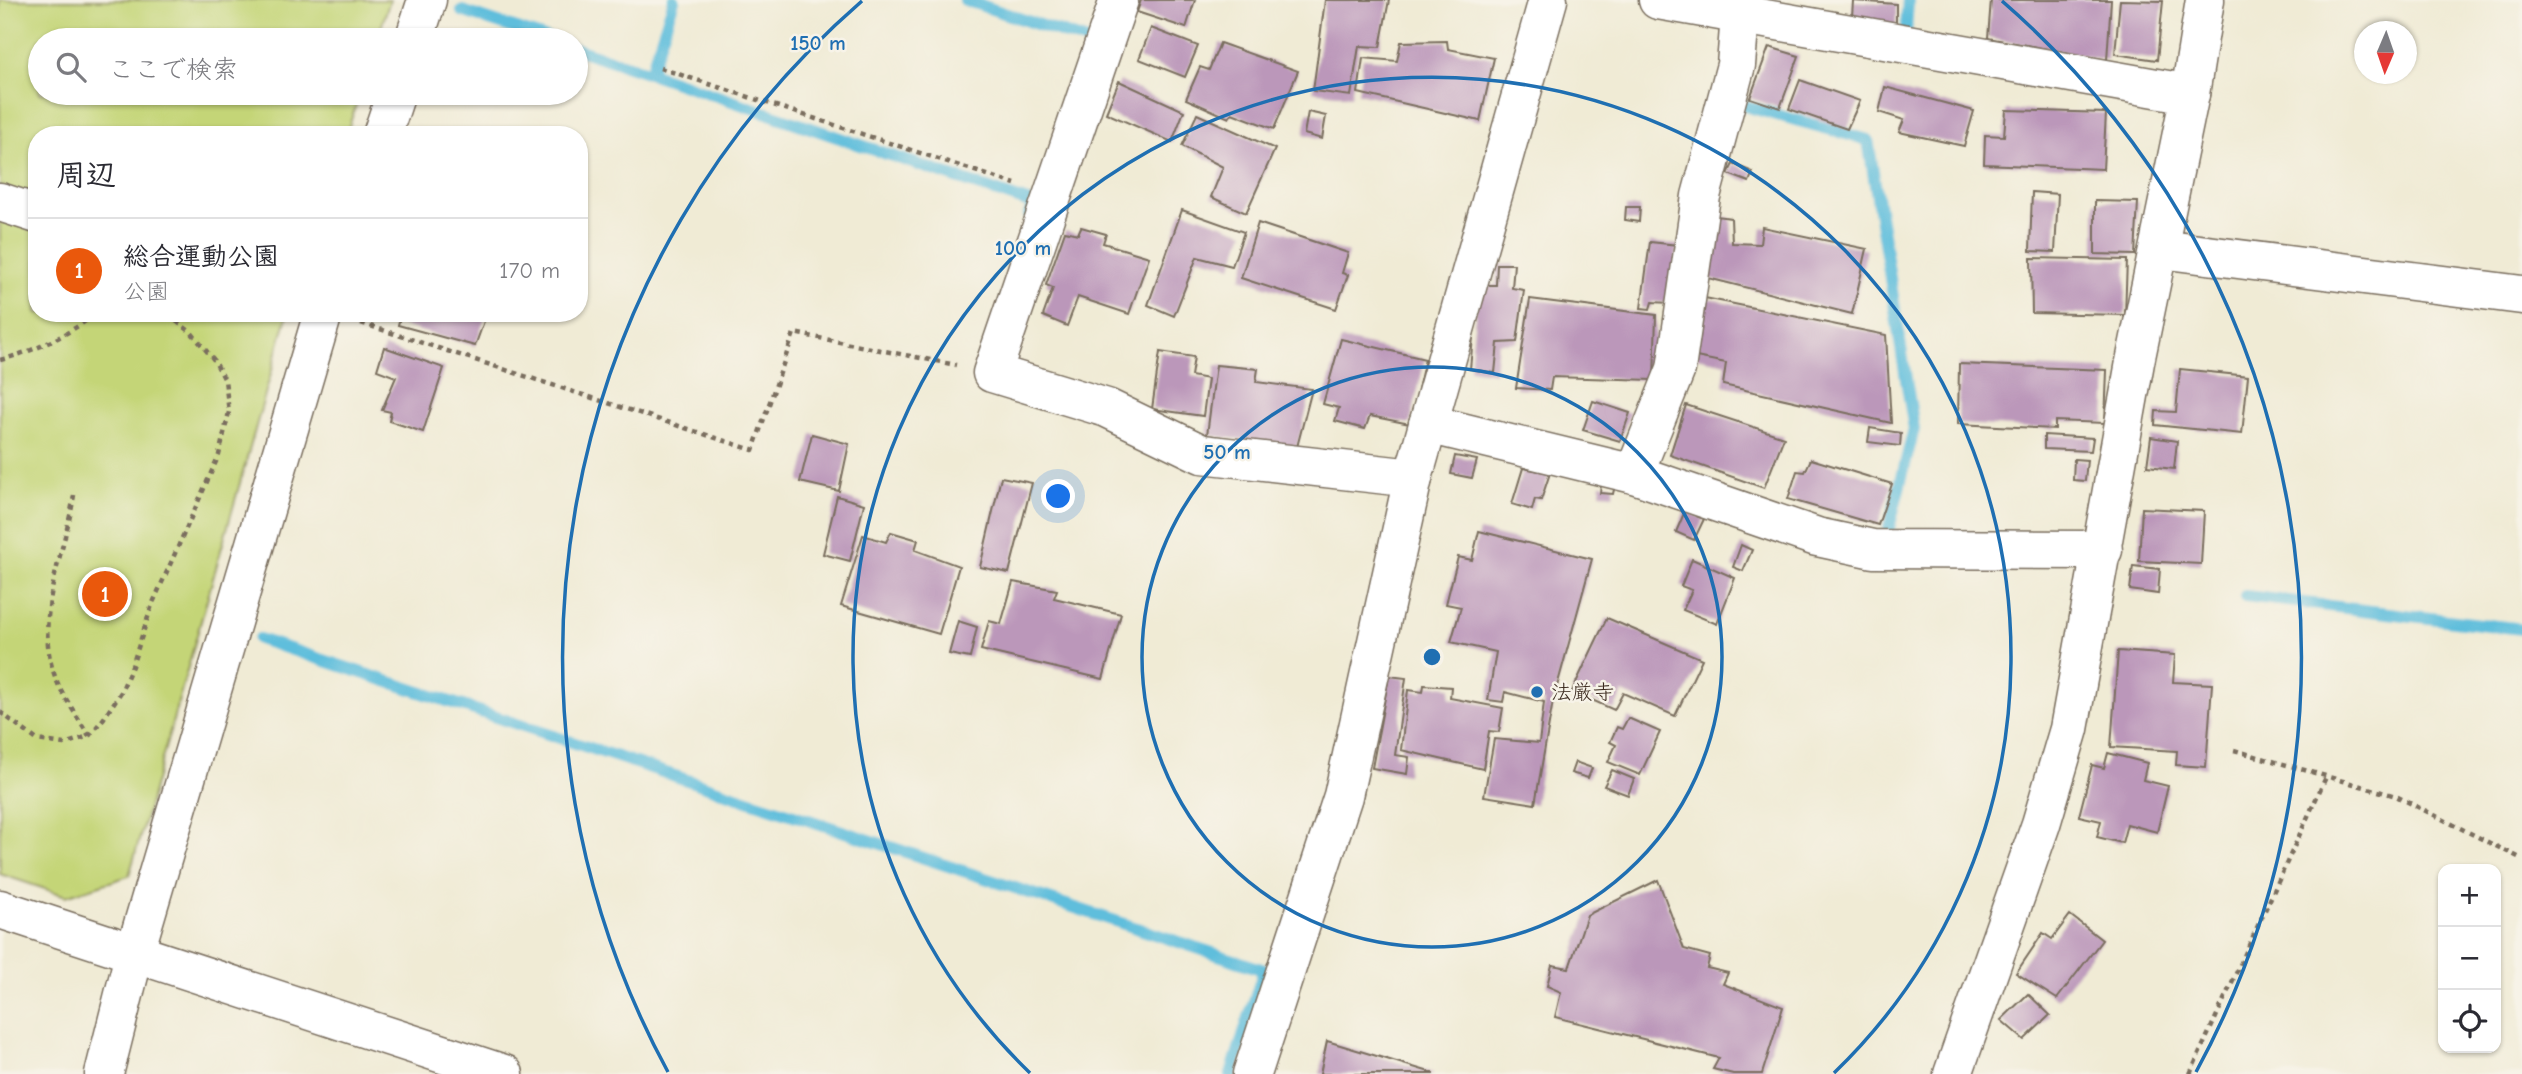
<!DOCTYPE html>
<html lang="ja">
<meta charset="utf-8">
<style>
body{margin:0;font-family:"Comic Neue","Klee One",sans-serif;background:#f7f7f7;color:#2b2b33}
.controls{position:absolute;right:21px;bottom:21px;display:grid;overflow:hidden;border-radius:14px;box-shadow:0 2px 5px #0004}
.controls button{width:63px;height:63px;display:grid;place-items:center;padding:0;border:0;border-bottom:2px solid #e1e1e2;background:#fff;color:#2b2b33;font:35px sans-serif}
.compass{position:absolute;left:2354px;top:21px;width:63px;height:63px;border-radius:50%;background:#fff;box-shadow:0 2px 5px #0004;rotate:182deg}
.you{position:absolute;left:1059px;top:497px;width:24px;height:24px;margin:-18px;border:5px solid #fff;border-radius:50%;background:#1a73e8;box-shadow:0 0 0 10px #1a73e833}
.badge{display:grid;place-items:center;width:46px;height:46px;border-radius:50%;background:#ea580c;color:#fff;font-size:23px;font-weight:700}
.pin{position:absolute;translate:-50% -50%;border:4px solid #fff;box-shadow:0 2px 7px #0006}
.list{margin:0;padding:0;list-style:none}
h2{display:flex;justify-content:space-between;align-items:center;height:91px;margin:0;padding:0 28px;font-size:30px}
h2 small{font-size:23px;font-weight:400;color:#7c7c81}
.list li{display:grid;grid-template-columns:46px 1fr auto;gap:21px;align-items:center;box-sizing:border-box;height:105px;padding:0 28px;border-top:2px solid #e1e1e2}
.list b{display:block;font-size:26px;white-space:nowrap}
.list p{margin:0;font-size:23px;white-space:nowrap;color:#7c7c81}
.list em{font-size:23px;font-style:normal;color:#7c7c81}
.icon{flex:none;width:38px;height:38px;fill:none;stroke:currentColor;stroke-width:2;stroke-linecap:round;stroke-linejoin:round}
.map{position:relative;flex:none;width:2522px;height:1074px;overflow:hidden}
.search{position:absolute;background:#fff;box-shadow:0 2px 5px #0004;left:28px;top:28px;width:560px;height:77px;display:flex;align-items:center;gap:18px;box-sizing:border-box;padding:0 24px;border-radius:38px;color:#7c7c81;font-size:26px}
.panel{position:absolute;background:#fff;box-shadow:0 2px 5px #0004;left:28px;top:126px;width:560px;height:196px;border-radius:28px}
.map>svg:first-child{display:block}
.green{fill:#c4d577;stroke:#80804a;stroke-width:2}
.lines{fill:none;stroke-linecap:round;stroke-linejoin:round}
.stream{stroke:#5ebedc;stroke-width:12}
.building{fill:#bb97ba}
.minor-casing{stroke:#7a6e5e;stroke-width:41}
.path{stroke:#7a6e5e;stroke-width:4.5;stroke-dasharray:5 5;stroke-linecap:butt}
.minor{stroke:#fff;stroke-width:38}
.ring{fill:none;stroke:#1f6fb2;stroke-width:3.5}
.poi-dot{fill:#1f6fb2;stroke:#f7f3e8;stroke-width:2.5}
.labels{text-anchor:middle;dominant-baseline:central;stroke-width:5;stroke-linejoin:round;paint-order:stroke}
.poi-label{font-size:21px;fill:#3b2a1e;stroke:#f7f3e8;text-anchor:start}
.centre{fill:#1f6fb2;stroke:#f7f3e8;stroke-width:3.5}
.ring-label{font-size:21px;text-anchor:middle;font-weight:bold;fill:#1f6fb2;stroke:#f7f3e8;stroke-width:5;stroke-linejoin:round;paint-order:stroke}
</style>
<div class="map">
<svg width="2522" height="1074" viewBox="0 0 2522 1074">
<rect width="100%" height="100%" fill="#f7f3e8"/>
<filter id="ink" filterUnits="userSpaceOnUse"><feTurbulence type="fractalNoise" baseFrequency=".0143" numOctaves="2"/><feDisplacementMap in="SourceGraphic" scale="14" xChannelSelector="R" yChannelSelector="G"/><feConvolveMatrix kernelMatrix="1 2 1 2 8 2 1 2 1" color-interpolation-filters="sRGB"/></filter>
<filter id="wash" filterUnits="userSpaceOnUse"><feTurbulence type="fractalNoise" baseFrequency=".00686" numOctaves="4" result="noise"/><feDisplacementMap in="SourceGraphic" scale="28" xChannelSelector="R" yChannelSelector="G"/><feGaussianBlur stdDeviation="1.57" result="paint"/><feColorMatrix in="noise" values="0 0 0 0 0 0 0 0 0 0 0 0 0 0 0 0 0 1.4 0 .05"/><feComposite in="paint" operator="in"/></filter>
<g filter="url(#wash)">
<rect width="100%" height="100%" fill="#f0ebd5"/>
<polygon class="green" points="0,0 390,0 377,40 40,40 40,93 360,93 346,135 37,135 37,313 288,313 129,876 66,896 0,874"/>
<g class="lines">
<g class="stream">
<polyline points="674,0 650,73 1033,204 1029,215"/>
<polyline points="965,0 1090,42"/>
<polyline points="462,11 550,40"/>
<polyline points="1906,30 1908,0"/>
<polyline points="576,49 650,73"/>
<polyline points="1745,106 1868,140 1914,429 1888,532"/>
<polyline points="2245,596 2522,629"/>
<polyline points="259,639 1264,970 1231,1074"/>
</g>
</g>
<g id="blocks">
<g class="building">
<polygon points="1141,0 1195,0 1186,28 1137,12"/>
<polygon points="1325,0 1389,0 1380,47 1359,46 1351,96 1313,91"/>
<polygon points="1991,0 2111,0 2107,60 1988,38"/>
<polygon points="2120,0 2163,1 2157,60 2115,54"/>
<polygon points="1853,1 1896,4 1896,25 1852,17"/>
<polygon points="1151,28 1198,46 1185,77 1139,59"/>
<polygon points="1447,41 1448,49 1494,58 1480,121 1358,93 1363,58 1397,61 1401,42"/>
<polygon points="1220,43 1298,71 1274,129 1232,113 1229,118 1186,99 1200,67 1209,70"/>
<polygon points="1769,47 1799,56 1780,108 1750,98"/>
<polygon points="1800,80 1860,101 1847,129 1789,109"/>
<polygon points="1119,81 1184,111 1172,142 1106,113"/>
<polygon points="1885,87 1974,111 1964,146 1899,132 1904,120 1879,112"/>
<polygon points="2006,110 2106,113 2103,169 1984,164 1985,135 2004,136"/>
<polygon points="1308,112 1326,116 1322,139 1304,134"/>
<polygon points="1197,114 1275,149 1246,213 1211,197 1223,167 1182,146"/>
<polygon points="1733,164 1753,172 1749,182 1728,174"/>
<polygon points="2032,192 2058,194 2055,252 2030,251"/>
<polygon points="2095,201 2138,202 2135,255 2095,254"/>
<polygon points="1626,207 1640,207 1639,222 1625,220"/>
<polygon points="1182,210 1244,232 1232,266 1197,257 1174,316 1148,305"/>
<polygon points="1716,216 1731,218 1732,243 1760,244 1762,227 1867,249 1852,314 1704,277"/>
<polygon points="1258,223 1348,253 1342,273 1348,275 1336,309 1241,278"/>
<polygon points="1081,227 1106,234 1103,243 1149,257 1129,314 1078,297 1067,326 1043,316 1053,288 1046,285 1065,231 1078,234"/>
<polygon points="1650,242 1678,245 1670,303 1652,302 1650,309 1641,308"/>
<polygon points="2031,258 2127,260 2125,315 2032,313"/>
<polygon points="1497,264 1514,264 1512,288 1524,290 1517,342 1498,343 1495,373 1470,369 1478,285 1496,285"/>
<polygon points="1705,298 1886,335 1891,423 1723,385 1726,363 1696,357"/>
<polygon points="1530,299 1656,315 1654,380 1552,377 1550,390 1516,388"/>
<polygon points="401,313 487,313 475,346 398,325"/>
<polygon points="1341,339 1425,359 1410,424 1370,416 1365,429 1335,421 1339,408 1323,404"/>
<polygon points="384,347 444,368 423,432 389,421 391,412 382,410 396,377 377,370"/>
<polygon points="1160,352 1194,357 1191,376 1208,379 1203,416 1152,409"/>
<polygon points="1959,364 2107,370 2105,423 2055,421 2055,429 1958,424"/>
<polygon points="1216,365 1258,369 1256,382 1312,389 1297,447 1207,435"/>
<polygon points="2180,369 2248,376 2242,434 2155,425 2156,411 2176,412"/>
<polygon points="1593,401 1630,413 1620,441 1583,430"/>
<polygon points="1686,405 1784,437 1764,488 1670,455"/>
<polygon points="1870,428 1901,433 1900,446 1868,442"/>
<polygon points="812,434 849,444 839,491 800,482"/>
<polygon points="2044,435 2093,438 2091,451 2044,449"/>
<polygon points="2151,437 2177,441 2174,469 2147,466"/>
<polygon points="1455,456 1477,460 1472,478 1451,474"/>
<polygon points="1811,459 1892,484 1878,525 1788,499 1797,471 1805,472"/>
<polygon points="2074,459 2087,460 2085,481 2073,480"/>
<polygon points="1523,468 1550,473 1541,500 1535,499 1532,510 1512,504"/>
<polygon points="1001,477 1032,483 1009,573 980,567"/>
<polygon points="1601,484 1615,485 1613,494 1600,493"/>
<polygon points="837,496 864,504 850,561 823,554"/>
<polygon points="2142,508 2204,511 2201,564 2139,561"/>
<polygon points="1685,511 1704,519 1694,540 1676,532"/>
<polygon points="1479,531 1592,559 1553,701 1535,804 1484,796 1494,739 1539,743 1544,702 1505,692 1503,702 1488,700 1496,652 1451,642 1461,607 1446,604 1458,557 1472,560"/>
<polygon points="891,532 918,540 915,550 959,566 939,634 841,606 863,535 886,542"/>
<polygon points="1741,545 1752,550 1743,571 1733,567"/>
<polygon points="1692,559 1735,578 1717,624 1683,610 1692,590 1681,586"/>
<polygon points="2133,566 2160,569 2158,594 2130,590"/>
<polygon points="1013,582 1057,590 1054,598 1121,614 1103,679 981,650 989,621 1001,624"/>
<polygon points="1607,618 1702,659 1675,716 1623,693 1614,710 1572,691"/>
<polygon points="958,621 977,627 970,658 949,654"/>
<polygon points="2118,651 2175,655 2173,682 2212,684 2206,767 2176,765 2177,751 2111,747"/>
<polygon points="1389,676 1406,678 1395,755 1409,757 1407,774 1372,768"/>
<polygon points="1424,685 1451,687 1450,698 1503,708 1499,732 1489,731 1483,769 1401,750 1408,690 1423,692"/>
<polygon points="1628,718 1660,732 1640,775 1608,762 1616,745 1610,742 1617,727 1622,729"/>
<polygon points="2108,753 2147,763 2143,780 2168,786 2157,832 2127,824 2122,843 2097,837 2101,821 2079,816 2092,765 2104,768"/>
<polygon points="1575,762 1592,768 1588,778 1571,773"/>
<polygon points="1612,770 1634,779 1628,795 1604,786"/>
<polygon points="1658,880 1684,949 1710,956 1707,968 1728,973 1723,984 1783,1007 1762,1074 1733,1074 1713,1069 1719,1058 1555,1017 1561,992 1547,986 1552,965 1569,968 1587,915"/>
<polygon points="2070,915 2102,940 2057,999 2016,973 2043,933 2052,939"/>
<polygon points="2028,994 2050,1015 2024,1040 2001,1020"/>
<polygon points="1327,1041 1433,1073 1433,1074 1320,1074"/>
</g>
</g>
</g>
<g filter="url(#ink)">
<use href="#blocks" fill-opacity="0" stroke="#7a6e5e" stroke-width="2"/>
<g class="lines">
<g class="minor-casing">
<g id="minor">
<polyline points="1119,0 992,373 1107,408 1202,454 1413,478"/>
<polyline points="1658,0 2190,94"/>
<polyline points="414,40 427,0"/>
<polyline points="382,135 396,93"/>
<polyline points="0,202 37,214"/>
<polyline points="2160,249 2522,295"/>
<polyline points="1428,424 1634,474 1817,537 1873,549 2103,550"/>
<polyline points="1634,474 1676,369 1701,196 1736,65 1740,16"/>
<polyline points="0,909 504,1074"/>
<polyline points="104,1074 134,955 323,313"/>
<polyline points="1252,1074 1343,796 1413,478 1548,0"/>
<polyline points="1953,1074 2041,824 2069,729 2135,362 2190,94 2205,0"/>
</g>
</g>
<g class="path">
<polyline points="660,68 1015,184"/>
<polyline points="361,323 753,450 794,333 956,365"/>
<path d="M0,360C35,351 67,336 96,313"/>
<path d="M74,495C64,559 28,626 61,690C69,705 80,720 89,736"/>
<polyline points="0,712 37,740 64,744 89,736 104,718 121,692 132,666 152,605 219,455 229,412 225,380 214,360 191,332 165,313"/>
<polyline points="2234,750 2396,796 2522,859"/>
<polyline points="2190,1074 2326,777"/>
</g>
<use href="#minor" class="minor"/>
</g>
</g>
<g class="ring">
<circle cx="1432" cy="657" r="290"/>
<path d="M1030 1073A579 579 0 1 1 1834 1073"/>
<path d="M668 1072A869 869 0 0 1 862 1M2002 1A869 869 0 0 1 2196 1072"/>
</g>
<circle class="poi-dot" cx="1537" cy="692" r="7"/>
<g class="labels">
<g class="poi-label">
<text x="1551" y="692">法厳寺</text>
</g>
</g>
<circle cx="1432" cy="657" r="10" class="centre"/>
<g class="ring-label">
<text x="818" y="50">150 m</text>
<text x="1023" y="255">100 m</text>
<text x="1227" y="459">50 m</text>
</g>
</svg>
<div class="controls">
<button>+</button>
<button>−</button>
<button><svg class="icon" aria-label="locate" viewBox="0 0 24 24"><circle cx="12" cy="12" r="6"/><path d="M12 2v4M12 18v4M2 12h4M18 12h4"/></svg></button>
</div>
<svg class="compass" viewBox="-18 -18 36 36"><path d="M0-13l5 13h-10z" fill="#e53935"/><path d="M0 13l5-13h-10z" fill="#7c7c81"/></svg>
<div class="you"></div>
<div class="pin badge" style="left:105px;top:594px">1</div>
<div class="search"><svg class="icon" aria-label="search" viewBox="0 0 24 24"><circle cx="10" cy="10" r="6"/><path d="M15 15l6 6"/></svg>ここで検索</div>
<section class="panel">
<h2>周辺<small></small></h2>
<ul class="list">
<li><span class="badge">1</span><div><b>総合運動公園</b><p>公園</p></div><em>170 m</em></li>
</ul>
</section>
</div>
